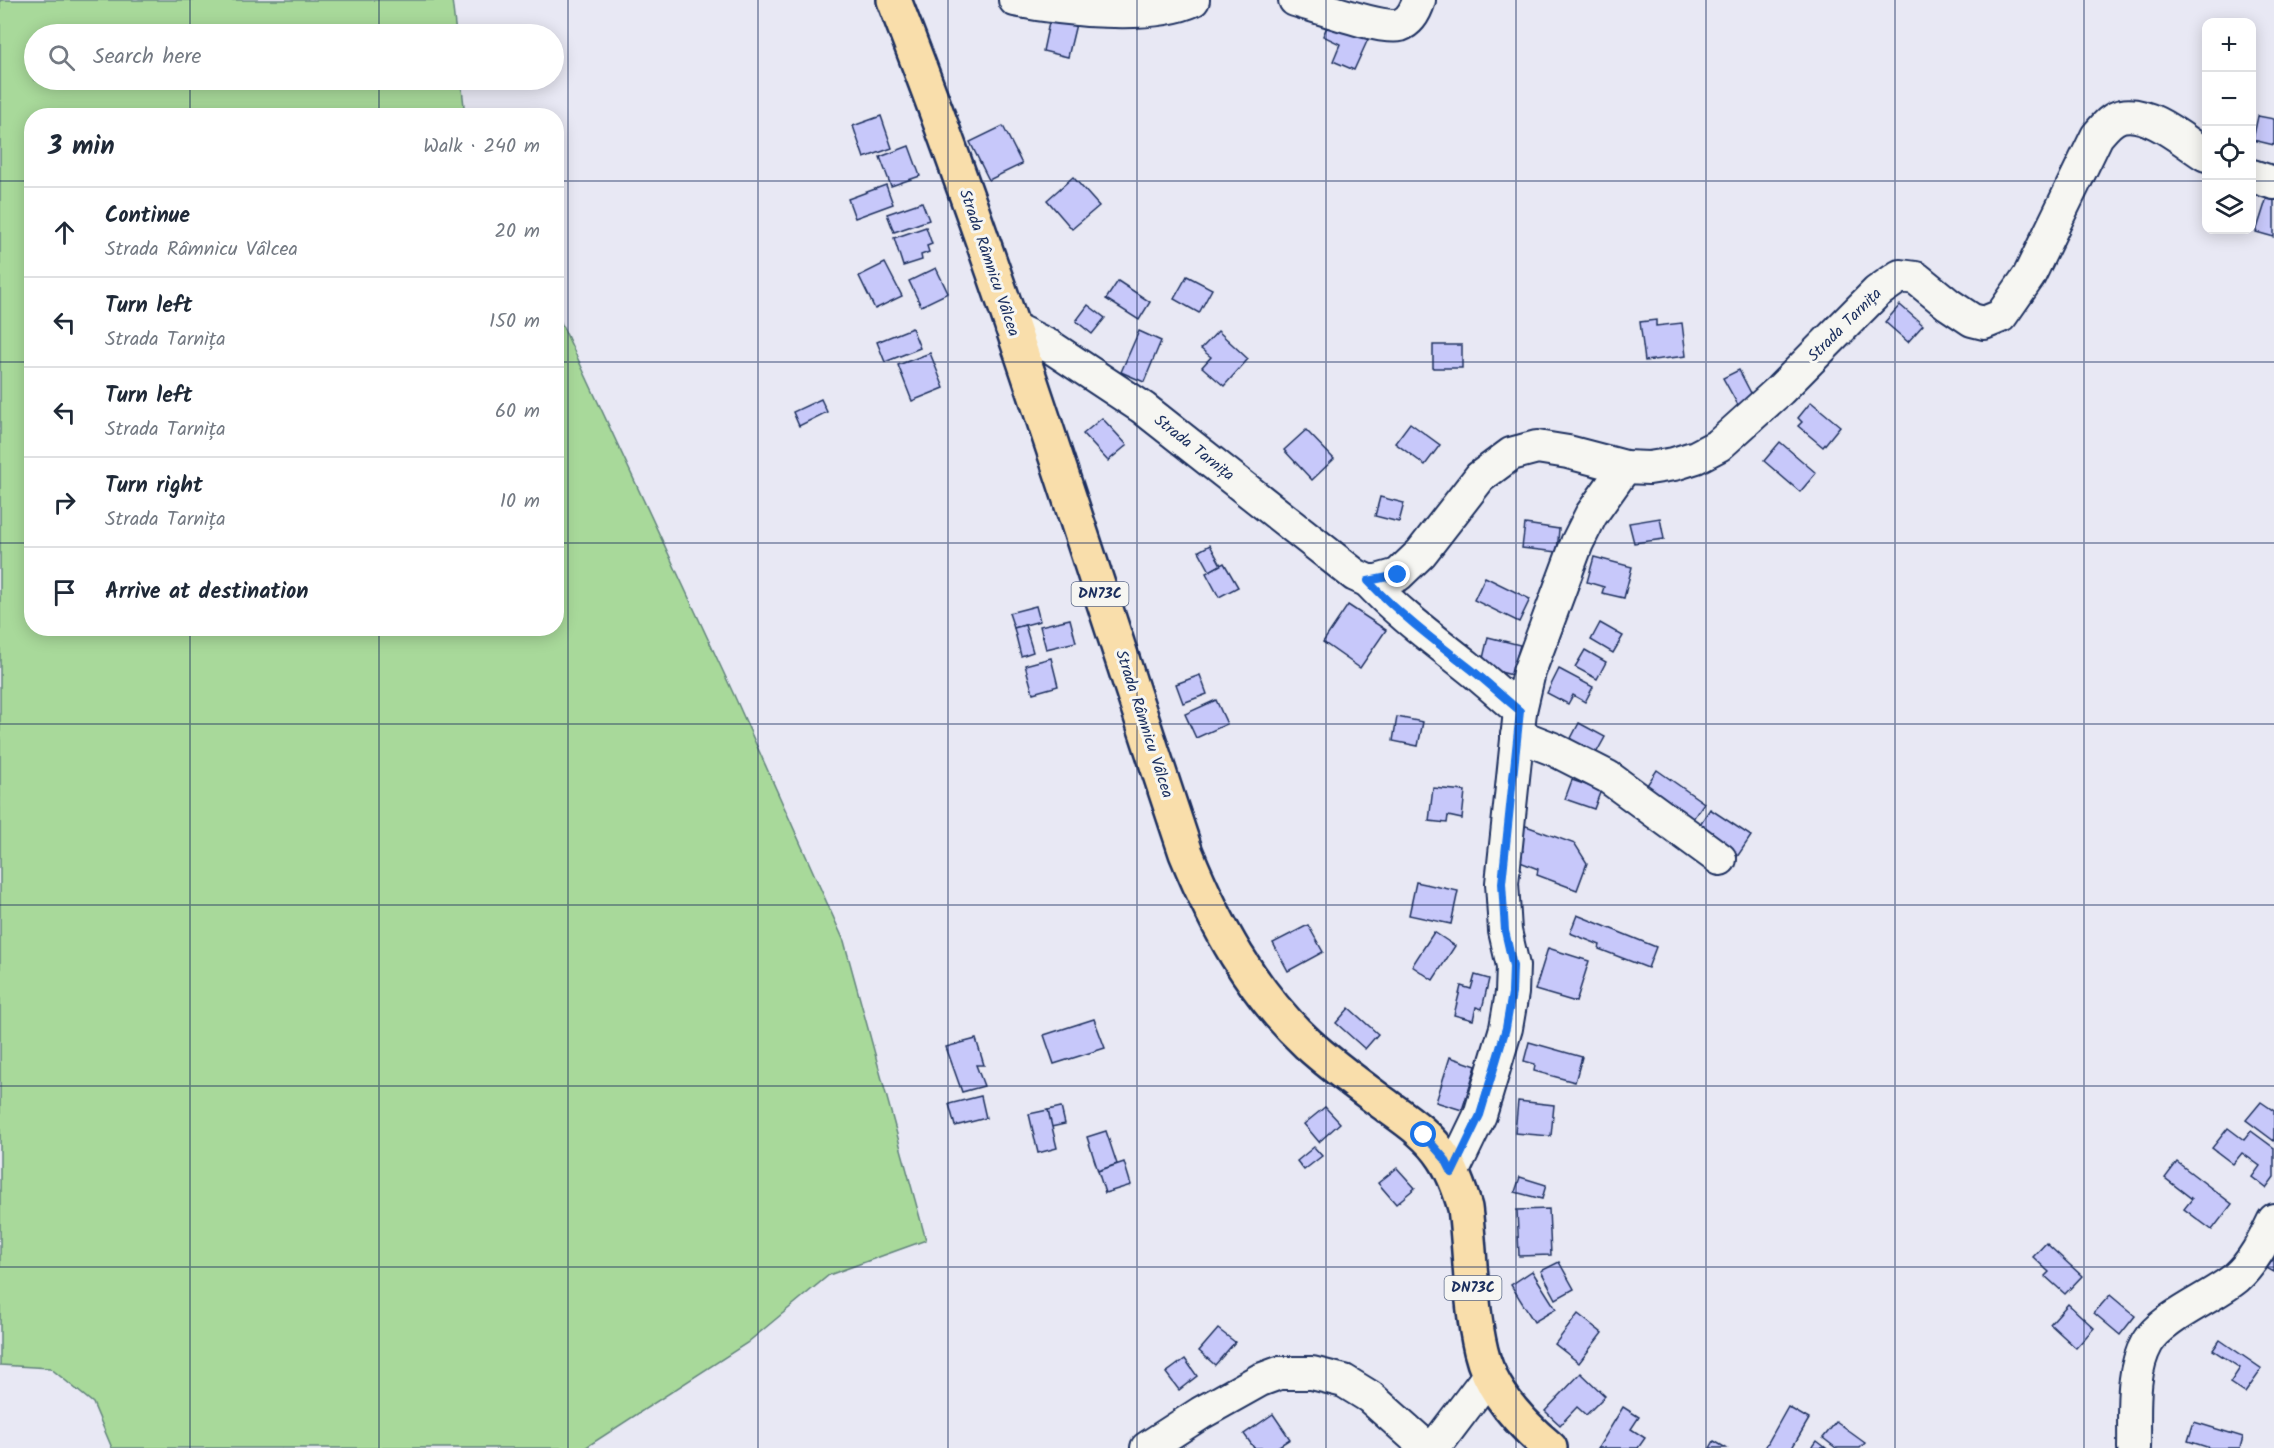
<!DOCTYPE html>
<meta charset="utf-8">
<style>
body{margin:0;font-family:Kalam,sans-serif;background:#f2f2f3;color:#1f2937}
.controls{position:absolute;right:18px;top:18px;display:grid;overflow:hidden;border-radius:12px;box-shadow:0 3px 15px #0003}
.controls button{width:54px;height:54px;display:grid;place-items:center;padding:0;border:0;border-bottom:2px solid #e0e1e3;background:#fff;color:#1f2937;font:30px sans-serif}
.stop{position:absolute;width:18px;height:18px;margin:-14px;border:4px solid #1a73e8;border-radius:50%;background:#fff}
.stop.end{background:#1a73e8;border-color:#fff;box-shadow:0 2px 6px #0008}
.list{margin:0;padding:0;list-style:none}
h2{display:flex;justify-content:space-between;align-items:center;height:78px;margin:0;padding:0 24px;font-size:26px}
h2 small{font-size:20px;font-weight:400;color:#747a83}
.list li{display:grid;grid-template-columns:39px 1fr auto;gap:18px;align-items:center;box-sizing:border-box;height:90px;padding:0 24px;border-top:2px solid #e0e1e3}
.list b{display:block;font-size:22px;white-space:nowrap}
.list p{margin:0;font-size:20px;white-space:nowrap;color:#747a83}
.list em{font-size:20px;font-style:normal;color:#747a83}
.icon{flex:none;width:33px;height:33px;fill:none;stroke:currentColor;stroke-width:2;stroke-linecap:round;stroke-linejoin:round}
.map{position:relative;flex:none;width:2274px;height:1448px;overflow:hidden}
.search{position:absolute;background:#fff;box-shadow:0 3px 15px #0003;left:24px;top:24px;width:540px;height:66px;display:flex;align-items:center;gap:15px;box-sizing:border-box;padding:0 21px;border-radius:33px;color:#747a83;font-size:22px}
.panel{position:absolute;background:#fff;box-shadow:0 3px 15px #0003;left:24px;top:108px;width:540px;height:528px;border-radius:24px}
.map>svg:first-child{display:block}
.green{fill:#a8d99a;stroke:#62847c;stroke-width:1.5}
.building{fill:#c7c8fa;stroke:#1b2f5e;stroke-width:1.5}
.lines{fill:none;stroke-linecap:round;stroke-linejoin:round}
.minor-casing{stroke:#1b2f5e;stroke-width:36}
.major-casing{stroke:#1b2f5e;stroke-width:38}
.minor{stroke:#f6f6f2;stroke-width:32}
.major{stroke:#f9deab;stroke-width:33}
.route{stroke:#1a73e8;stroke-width:8}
.grid{fill:none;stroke:#1b2f5e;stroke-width:1.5;stroke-opacity:0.55}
.labels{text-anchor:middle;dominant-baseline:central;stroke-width:6;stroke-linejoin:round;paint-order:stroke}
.shield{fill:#f6f6f2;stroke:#5d6b8a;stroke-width:1.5}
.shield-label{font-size:15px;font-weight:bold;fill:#1b2f5e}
.street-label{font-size:16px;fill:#1b2f5e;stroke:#f6f6f2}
</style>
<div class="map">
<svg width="2274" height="1448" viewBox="0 0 2274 1448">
<rect width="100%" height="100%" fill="#e8e8f4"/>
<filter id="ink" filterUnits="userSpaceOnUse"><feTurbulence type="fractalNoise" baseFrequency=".0167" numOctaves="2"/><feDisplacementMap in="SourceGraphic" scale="12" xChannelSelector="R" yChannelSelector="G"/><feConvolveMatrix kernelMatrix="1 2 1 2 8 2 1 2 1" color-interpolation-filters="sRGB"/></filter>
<g filter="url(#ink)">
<polygon class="green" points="0,0 452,0 456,34 34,34 34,80 461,80 465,115 32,116 32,628 556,628 557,314 734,695 844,941 926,1240 829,1275 747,1343 585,1448 112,1448 93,1403 50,1368 0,1365"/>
<g class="building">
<polygon points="1050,18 1076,24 1068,57 1043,51"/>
<polygon points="1330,20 1369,37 1354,70 1333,61 1340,44 1323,36"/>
<polygon points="881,116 892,148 864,158 853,126"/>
<polygon points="2258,116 2274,119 2274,145 2253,140"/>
<polygon points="1003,126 1022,164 989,180 970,142"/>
<polygon points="909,146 920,176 891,186 880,157"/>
<polygon points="1073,177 1099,206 1072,229 1047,200"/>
<polygon points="886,185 893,204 855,218 848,199"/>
<polygon points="2268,194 2274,196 2274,237 2256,232"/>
<polygon points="922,202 929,220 894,232 887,214"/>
<polygon points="926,227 932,244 927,246 929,252 921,255 922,260 903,266 894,238"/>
<polygon points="885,263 902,296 875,309 859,276"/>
<polygon points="936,268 948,293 921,306 909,281"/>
<polygon points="1187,276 1212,289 1199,313 1174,299"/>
<polygon points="1118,281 1150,302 1139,320 1106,299"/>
<polygon points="1088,305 1105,318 1092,334 1076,321"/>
<polygon points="1900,305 1923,325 1908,342 1885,322"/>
<polygon points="1656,320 1656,326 1682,323 1686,356 1645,361 1640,322"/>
<polygon points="912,328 920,348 885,362 877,342"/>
<polygon points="1139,331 1161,341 1144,382 1121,372"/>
<polygon points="1218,331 1248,359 1224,386 1202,367 1211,357 1201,349"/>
<rect x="1433" y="345" width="29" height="23"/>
<polygon points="930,353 944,388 912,401 898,365"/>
<polygon points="1739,370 1753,397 1738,405 1723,378"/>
<polygon points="821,399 827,412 799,426 793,412"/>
<polygon points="1811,402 1840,426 1823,447 1798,426 1802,422 1798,418"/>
<polygon points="1102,418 1127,445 1108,461 1083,434"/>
<polygon points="1410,423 1440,445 1425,465 1395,443"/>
<polygon points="1306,430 1334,459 1312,480 1284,450"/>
<polygon points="1780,442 1816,473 1800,492 1764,461"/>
<polygon points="1380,497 1404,503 1399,522 1375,516"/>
<polygon points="1660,518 1664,539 1634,543 1629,523"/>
<polygon points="1525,524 1559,529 1557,552 1522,548"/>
<polygon points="1210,545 1221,565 1210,571 1199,551"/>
<polygon points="1594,557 1632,567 1624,598 1602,593 1604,587 1587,582"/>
<polygon points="1224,563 1238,587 1219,597 1206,573"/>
<polygon points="1485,577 1530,599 1519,622 1474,600"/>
<polygon points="1348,605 1386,630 1360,668 1323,642"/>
<polygon points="1036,606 1040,621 1014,628 1009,613"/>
<polygon points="1070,619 1076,642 1046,649 1040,626"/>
<polygon points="1600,623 1623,636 1613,653 1591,640"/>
<polygon points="1025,625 1033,652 1021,656 1014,628"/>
<polygon points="1488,637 1520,645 1512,675 1481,667"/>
<polygon points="1585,650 1606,662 1597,679 1575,667"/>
<polygon points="1051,658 1058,686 1033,693 1025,665"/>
<polygon points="1559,669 1593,687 1585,702 1573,695 1568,704 1547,693"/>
<polygon points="1200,675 1207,694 1183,703 1176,684"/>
<polygon points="1216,700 1227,724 1196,738 1185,714"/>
<polygon points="1397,717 1423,722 1418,746 1393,741"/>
<polygon points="1579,723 1605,737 1594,757 1568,744"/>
<polygon points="1657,770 1704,803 1690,823 1643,791"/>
<polygon points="1572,780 1601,790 1594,809 1565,799"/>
<polygon points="1433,788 1465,791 1462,819 1448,816 1447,823 1429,821"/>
<polygon points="1710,809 1751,836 1737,857 1696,830"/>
<polygon points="1518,823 1575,844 1587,863 1577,890 1537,875 1538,869 1520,862 1523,851 1511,846"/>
<polygon points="1416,882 1458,891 1451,924 1409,915"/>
<polygon points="1577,915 1656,947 1648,968 1599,949 1600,945 1570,933"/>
<polygon points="1308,925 1323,952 1288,971 1273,943"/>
<polygon points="1434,932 1455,946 1433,980 1412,966"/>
<polygon points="1548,948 1589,961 1576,1002 1535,990"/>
<polygon points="1475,975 1489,979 1482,1009 1476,1007 1473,1020 1454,1015 1461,986 1471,989"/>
<polygon points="1349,1008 1378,1034 1365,1049 1336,1023"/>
<polygon points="1094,1019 1105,1048 1054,1064 1044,1035"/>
<polygon points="976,1039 984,1065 976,1065 984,1086 962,1092 946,1047"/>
<polygon points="1529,1042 1582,1057 1575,1082 1534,1071 1535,1064 1524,1061"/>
<polygon points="1450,1057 1476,1066 1462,1110 1436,1102"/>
<polygon points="981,1096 986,1118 955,1126 949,1104"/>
<polygon points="1518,1101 1554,1105 1551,1136 1515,1133"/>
<polygon points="2261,1102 2274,1111 2274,1141 2246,1120"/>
<polygon points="1061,1107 1065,1124 1051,1127 1048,1110"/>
<polygon points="1325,1107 1340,1123 1319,1142 1304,1124"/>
<polygon points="1048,1110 1057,1148 1038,1153 1029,1114"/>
<polygon points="2228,1128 2244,1140 2251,1131 2274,1148 2274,1177 2266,1188 2252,1177 2260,1166 2242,1153 2233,1164 2212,1148"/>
<polygon points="1106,1131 1117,1164 1098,1171 1087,1137"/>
<polygon points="1314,1147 1322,1156 1304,1170 1297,1161"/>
<polygon points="1124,1162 1131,1185 1105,1193 1098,1171"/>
<polygon points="2177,1162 2232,1204 2212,1230 2184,1209 2192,1199 2165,1178"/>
<polygon points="1397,1168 1415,1188 1396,1204 1378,1183"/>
<polygon points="1520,1177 1546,1185 1542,1199 1515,1192"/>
<polygon points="1549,1209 1551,1255 1519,1256 1517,1210"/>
<polygon points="2046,1243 2082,1276 2065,1294 2045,1276 2049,1272 2033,1257"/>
<polygon points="2274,1249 2274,1272 2263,1266"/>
<polygon points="1559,1262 1574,1289 1556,1299 1541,1271"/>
<polygon points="1532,1271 1556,1309 1534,1322 1511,1285"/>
<polygon points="2110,1295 2135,1316 2120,1335 2094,1313"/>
<polygon points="2068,1304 2094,1328 2076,1348 2050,1324"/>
<polygon points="1578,1314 1602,1333 1579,1363 1555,1344"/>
<polygon points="1218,1329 1235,1342 1215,1365 1199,1351"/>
<polygon points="2220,1340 2262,1369 2245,1393 2230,1383 2240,1368 2213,1350"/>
<polygon points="1185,1359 1197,1376 1179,1390 1166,1373"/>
<polygon points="1581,1373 1605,1396 1586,1415 1577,1407 1560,1425 1545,1411"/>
<polygon points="1623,1407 1639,1417 1631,1429 1645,1438 1638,1448 1598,1448"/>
<polygon points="1788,1407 1809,1419 1792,1448 1765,1448"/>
<polygon points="1273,1414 1290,1439 1276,1448 1254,1448 1244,1434"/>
<polygon points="1836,1422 1865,1443 1860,1448 1836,1448 1823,1438"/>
<polygon points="2194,1422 2243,1437 2240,1448 2210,1448 2188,1441"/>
<polygon points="1714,1441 1726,1448 1710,1448"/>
<polygon points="1817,1441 1826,1448 1812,1448"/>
</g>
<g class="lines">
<g class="minor-casing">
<g id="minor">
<path d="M1015,0C1061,9 1150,20 1193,0"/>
<path d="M1295,0C1316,6 1382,30 1400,25C1411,21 1416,10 1419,0"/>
<polyline points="2252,176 2274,183"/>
<path d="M1012,328L1051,347L1143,408L1355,575L1368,581H1377L1398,575L1421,553L1480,477L1511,454L1537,447L1568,452L1625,467L1649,468L1674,464L1696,457L1719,445L1780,390L1877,292L1900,276L1916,278L1948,304L1972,320L1984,323L2001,316L2029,276L2097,136C2104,128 2111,118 2122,116C2149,110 2185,142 2206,155"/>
<path d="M1368,581C1398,613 1432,638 1467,666C1485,680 1502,696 1520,711"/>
<polyline points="1517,735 1553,749 1608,777 1720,859"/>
<polyline points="1452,1173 1480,1115 1506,1028 1512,993 1513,966 1505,931 1502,883 1520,711 1529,672 1577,543 1591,515 1625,467"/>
<polyline points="1147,1448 1201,1413 1260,1380 1279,1373 1312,1373 1344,1381 1370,1397 1427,1448"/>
<polyline points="1434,1448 1490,1374"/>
<path d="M2134,1448C2135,1415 2130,1373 2147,1343C2162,1317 2212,1298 2236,1278C2253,1263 2264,1241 2274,1220"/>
</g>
</g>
<g class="major-casing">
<path id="major" d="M894,0C1003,280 1091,568 1186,853C1215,924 1251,991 1308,1044C1332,1066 1360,1086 1387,1106C1408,1121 1430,1136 1444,1158C1454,1173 1460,1191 1465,1208C1471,1256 1470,1305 1481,1351C1490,1390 1520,1423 1550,1448"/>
</g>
<use href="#minor" class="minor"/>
<use href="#major" class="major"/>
</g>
</g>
<g class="lines" filter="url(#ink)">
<path class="route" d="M1398,575L1368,581C1398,613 1432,639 1467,666C1485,680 1502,696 1520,711L1502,883L1505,931L1513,966L1512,993L1506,1028L1480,1115L1452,1173L1445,1159L1424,1135"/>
</g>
<path class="grid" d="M190,0V34M379,0V34M568,0V1448M758,0V1448M948,0V1448M1137,0V1448M1326,0V1448M1516,0V1448M1706,0V1448M1895,0V1448M2084,0V1448M190,80V116M379,80V116M0,181H32M556,181H2206M2252,181H2274M0,362H32M556,362H2274M0,543H32M556,543H2274M190,628V1448M379,628V1448M0,724H2274M0,905H2274M0,1086H2274M0,1267H2274"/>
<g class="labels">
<g class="shield">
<rect x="1071.5" y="582" width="57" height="24" rx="4.5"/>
<rect x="1444.5" y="1276" width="57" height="24" rx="4.5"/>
</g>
<g class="shield-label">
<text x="1100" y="594">DN73C</text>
<text x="1473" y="1288">DN73C</text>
</g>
<g class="street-label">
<text transform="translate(989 263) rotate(71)">Strada Râmnicu Vâlcea</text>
<text transform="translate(1845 325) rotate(-45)">Strada Tarnița</text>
<text transform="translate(1194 448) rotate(38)">Strada Tarnița</text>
<text transform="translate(1144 724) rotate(72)">Strada Râmnicu Vâlcea</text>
</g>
</g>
</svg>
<div class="controls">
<button>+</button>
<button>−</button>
<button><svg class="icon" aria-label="locate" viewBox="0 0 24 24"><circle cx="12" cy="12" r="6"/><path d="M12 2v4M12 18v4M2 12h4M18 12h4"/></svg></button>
<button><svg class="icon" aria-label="layers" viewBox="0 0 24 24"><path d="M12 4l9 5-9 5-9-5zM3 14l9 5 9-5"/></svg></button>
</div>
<div class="stop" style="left:1424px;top:1135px"></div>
<div class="stop end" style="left:1398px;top:575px"></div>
<div class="search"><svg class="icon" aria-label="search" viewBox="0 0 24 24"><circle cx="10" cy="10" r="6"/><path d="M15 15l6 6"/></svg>Search here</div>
<section class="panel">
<h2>3 min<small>Walk · 240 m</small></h2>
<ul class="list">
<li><svg class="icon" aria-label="ahead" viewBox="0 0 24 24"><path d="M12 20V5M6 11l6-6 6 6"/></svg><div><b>Continue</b><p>Strada Râmnicu Vâlcea</p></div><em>20 m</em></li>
<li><svg class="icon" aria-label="left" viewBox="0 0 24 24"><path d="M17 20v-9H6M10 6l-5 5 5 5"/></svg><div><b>Turn left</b><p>Strada Tarnița</p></div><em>150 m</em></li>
<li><svg class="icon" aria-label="left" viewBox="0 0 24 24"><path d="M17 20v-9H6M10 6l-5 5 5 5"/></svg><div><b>Turn left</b><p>Strada Tarnița</p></div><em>60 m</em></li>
<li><svg class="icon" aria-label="right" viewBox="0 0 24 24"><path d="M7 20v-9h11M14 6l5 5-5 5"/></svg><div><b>Turn right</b><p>Strada Tarnița</p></div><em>10 m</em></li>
<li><svg class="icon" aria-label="arrive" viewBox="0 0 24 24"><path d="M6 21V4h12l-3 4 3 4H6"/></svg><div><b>Arrive at destination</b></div></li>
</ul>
</section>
</div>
